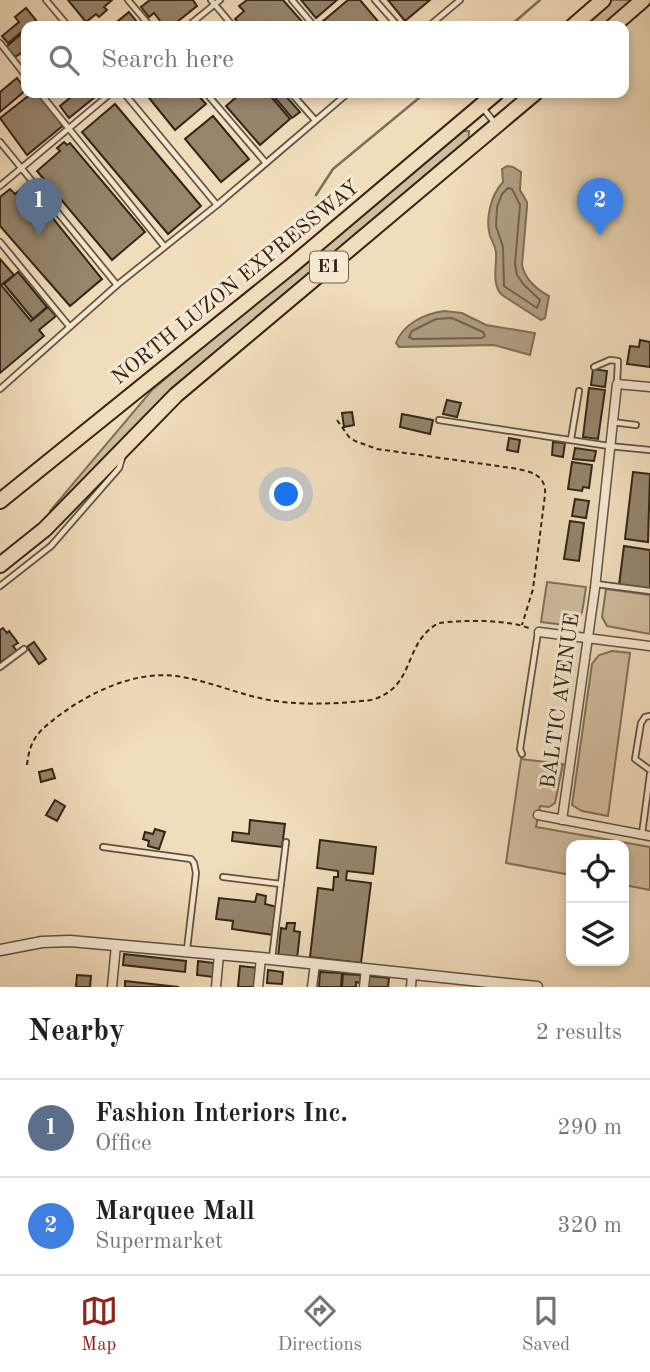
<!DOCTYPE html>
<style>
body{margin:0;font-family:"Old Standard TT",serif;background:#f6f6f6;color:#202124}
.controls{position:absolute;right:21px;bottom:21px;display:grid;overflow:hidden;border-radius:14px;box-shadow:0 4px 10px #0003}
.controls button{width:63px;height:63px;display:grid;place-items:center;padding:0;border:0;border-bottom:2px solid #e0e0e0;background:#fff;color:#202124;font:35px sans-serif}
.you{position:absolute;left:287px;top:495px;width:24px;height:24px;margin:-18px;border:5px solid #fff;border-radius:50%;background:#1a73e8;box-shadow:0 0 0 10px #1a73e833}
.badge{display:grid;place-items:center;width:46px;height:46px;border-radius:50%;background:#8f2418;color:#fff;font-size:23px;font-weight:700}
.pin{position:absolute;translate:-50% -58px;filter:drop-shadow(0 2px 4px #0008)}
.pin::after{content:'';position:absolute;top:37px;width:24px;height:21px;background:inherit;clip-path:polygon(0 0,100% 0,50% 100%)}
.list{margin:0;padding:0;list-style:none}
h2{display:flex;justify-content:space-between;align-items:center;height:91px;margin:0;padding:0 28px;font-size:30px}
h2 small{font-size:23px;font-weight:400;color:#757577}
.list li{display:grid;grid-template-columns:46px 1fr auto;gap:21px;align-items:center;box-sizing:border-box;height:98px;padding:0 28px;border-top:2px solid #e0e0e0}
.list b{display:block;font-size:26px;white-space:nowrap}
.list p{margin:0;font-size:23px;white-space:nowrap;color:#757577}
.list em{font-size:23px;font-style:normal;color:#757577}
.icon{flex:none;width:38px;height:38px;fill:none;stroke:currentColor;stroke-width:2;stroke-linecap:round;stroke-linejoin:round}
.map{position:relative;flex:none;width:650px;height:987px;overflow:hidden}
.search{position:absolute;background:#fff;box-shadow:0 4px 10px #0003;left:21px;right:21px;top:21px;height:77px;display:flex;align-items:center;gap:18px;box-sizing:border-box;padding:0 24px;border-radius:14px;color:#757577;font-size:26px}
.sheet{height:287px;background:#fff}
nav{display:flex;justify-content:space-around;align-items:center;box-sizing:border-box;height:98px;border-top:2px solid #e0e0e0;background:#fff;font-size:19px;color:#757577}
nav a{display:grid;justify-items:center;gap:4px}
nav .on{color:#8f2418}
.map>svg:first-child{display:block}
.green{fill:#d1bd9f;stroke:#82705a;stroke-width:2}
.water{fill:#b19d83;stroke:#7f6d57;stroke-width:2}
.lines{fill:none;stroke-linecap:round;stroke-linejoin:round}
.shore{stroke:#72604c;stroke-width:2}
.stream{stroke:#7f6d57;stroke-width:2.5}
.building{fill:#96846c;stroke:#342416;stroke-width:2}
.service-casing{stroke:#63523f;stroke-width:8}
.minor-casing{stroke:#63523f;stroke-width:11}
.tertiary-casing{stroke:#63523f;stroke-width:13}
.motorway-casing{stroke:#342416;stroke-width:18}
.path{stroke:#342416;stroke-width:2;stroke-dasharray:5 3.5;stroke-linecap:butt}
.service{stroke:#f6e8d3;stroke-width:4.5}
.minor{stroke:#f6e8d3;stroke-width:8}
.tertiary{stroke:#f6e8d3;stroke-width:10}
.motorway{stroke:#f1dcbb;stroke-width:14}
.labels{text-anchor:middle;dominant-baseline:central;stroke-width:6;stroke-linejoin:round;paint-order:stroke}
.shield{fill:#f6e8d3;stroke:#6e5f4f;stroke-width:2}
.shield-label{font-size:19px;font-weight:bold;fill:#342416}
.street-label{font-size:21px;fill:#342416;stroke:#f6e8d3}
</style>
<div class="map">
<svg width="650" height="987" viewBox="0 0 650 987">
<rect width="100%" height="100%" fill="#f1dcbb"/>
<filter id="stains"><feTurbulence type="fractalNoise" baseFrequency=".00286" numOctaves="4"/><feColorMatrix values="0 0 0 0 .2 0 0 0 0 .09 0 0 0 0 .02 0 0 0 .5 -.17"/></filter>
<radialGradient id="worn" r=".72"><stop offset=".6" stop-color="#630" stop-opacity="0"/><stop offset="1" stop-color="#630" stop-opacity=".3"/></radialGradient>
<g class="green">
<polygon points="610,0 633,0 603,26 580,26"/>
<polygon points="458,131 469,131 468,144 317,271 54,515 50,511 152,390"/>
<path d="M547,582L586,587C580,627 583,628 541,622Z"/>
<polygon points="606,589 650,595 650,634 607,626 602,617"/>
<polygon points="612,651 630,653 608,816 582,811 572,805 592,664 599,655"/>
<polygon points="521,759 563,764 555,803 549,807 540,806 536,827 650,847 650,890 624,885 624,845 571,845 571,875 506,863"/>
</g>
<g class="water">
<path d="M507,166L513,167L521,172L520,190L527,202V207L522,265C525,279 536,289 549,296L545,318L541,320L502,295C491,285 497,265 496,252C495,245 492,241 490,236C485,218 491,195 503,182L502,169Z"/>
<path d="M444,311L462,313L486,325L535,333L530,355L494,345L399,347L396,343C403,324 424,314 444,311Z"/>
</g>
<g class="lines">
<g class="shore">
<polygon points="508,188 512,189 520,205 515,264 517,275 524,285 540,300 537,308 504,286 503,247 496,226 497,207 502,194"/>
<polygon points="452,318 483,332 485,336 482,338 413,339 409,337 412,331 436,319"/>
</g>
<g class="stream">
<polyline points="510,26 540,0"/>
<polyline points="316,195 333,169 425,93"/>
</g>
</g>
<g class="building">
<polygon points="68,0 112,0 104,7 107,10 99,17 96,14 86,22"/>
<polygon points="150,0 193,0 197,6 172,26 164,26 154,13 149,17 141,7"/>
<polygon points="247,0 283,0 306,26 242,26 235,19 244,11 239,6"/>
<polygon points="301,0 337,0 316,18"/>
<polygon points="348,0 360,0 382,26 325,26 322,22"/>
<polygon points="388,0 430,0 405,21"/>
<polygon points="26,8 36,20 8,43 2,36 19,22 15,17"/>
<polygon points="129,12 137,22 131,26 126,24 122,26 118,21"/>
<polygon points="26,30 26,50 15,57 6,47"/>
<polygon points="17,78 26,90 0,112 0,92"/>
<polygon points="32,93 40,93 65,124 27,155 0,118"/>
<polygon points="76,93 100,93 69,118 60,106"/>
<polygon points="145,93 196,93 206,104 175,130"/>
<polygon points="241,93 268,93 290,119 260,145 226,106"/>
<polygon points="271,93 283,93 300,112 292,118"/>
<polygon points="115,104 201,206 168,234 82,132"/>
<polygon points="213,116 249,159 221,182 185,139"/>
<polygon points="64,142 67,145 70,143 145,232 112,260 37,171 60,151 57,148"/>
<polygon points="26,185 102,279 70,306 0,226 0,197 10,189 15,194"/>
<polygon points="0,259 14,275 1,285 31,321 48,307 56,316 39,330 44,336 0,373"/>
<polygon points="18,272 47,307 33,319 4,284"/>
<polygon points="640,340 650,342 650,367 627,364 630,346 639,347"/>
<polygon points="593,369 607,371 605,387 591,385"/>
<polygon points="589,388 605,390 598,439 583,437"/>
<polygon points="447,400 461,403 457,417 443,414"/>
<polygon points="352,412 354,425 344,427 342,413"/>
<polygon points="402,414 433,420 430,434 400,427"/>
<polygon points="509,438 520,440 518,452 507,450"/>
<polygon points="553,442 565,443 563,457 552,455"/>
<polygon points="575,448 596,451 594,461 573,459"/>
<polygon points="572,462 592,465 589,488 583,487 582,491 568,489"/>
<polygon points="633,472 650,474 648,542 625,539"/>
<polygon points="575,499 589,501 586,518 572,516"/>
<polygon points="570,521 584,523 579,561 564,559"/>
<polygon points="624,546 650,550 650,589 619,585"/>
<polygon points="3,628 7,633 9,631 18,643 13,646 17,651 0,663 0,630"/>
<polygon points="34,642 46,659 39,664 27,647"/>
<polygon points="52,769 55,778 41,782 39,772"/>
<polygon points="55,800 65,806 57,821 46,815"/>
<polygon points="250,820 285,824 282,847 232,841 233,832 249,834"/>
<polygon points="155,829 165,832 159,849 148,846 149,841 143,839 145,832 153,834"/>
<polygon points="320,840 376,847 373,874 347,871 346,880 371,883 361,963 310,957 318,888 333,890 334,877 338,877 338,871 317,868"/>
<polygon points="257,894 266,896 265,904 277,907 274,935 232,929 233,921 216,919 219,898 255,902"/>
<polygon points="287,923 295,923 294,931 300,932 297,959 278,957 281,928 286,929"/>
<polygon points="124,954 186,961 185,972 123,965"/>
<polygon points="198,961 214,963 213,977 197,975"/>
<polygon points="240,966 258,968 256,987 238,987"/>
<polygon points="268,970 283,972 282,984 267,983"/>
<polygon points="320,972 342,973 341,987 319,987"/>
<polygon points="343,974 361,975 360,983 356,982 356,987 342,987"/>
<polygon points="77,975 91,976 90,987 76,987"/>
<polygon points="369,976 389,978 388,987 368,987"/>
<polygon points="125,981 179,987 125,987"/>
</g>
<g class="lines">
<g class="service-casing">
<g id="service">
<polyline points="46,0 68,26"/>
<polyline points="128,0 150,26"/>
<polyline points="211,0 233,26"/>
<polyline points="292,0 314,26"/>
<polyline points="375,0 398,26"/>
<polyline points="188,26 220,0"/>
<polyline points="429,26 460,0"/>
<polyline points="0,43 26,76"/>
<polyline points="40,93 164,246"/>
<polyline points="124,93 217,205"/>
<polyline points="206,93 266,163"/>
<polyline points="291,93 315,120"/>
<polyline points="482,107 494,122"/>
<polyline points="0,142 117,285"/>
<polyline points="0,186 111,93"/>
<polyline points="0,242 69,326"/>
<polyline points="594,367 610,360 618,361 617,383"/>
<polyline points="0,389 117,285 217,205 348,93"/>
<polyline points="439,420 609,446 650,450"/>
<polyline points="612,422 636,425"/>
<polyline points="571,439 579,391"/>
<polyline points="596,584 650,591"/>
<polyline points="0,586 51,546 119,468 123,455"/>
<polyline points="0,667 24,649"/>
<polyline points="650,716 645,717 641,723 635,759 650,770"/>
<polyline points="522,754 520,749 538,632"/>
<polyline points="642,834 650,774"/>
<polyline points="103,847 191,859 194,863 196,873 187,949"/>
<polyline points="223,877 281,884"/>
<polyline points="272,958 286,842"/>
</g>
</g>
<g class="minor-casing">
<g id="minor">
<polyline points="539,632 650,646"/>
<polyline points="538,815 650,836"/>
<polyline points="562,820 595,588 617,384 650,387"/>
<polyline points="112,987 116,945"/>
<polyline points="216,987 219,954"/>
<polyline points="258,987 261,958"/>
<polyline points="312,987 315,964"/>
<polyline points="364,987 366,969"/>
<polyline points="411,987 412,974"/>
</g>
</g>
<g class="tertiary-casing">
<polyline id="tertiary" points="0,950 42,942 70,941 261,958 537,987"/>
</g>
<g class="motorway-casing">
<g id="motorway">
<polyline points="573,26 603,0"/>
<polyline points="613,26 643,0"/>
<polyline points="0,501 290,267 496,93"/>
<polyline points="0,565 45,529 176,395 535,93"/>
</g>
</g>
<g class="path">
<path d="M337,420L349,437L355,441L377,449L512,468C529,471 547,474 545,495L533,589L522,625"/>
<path d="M27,765C30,737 40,730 61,714C93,691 135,671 176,676C206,680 235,693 264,699C296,706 339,704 371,700C417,688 402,642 439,623C463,620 509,619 531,629"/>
</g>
<use href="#service" class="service"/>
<use href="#minor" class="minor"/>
<use href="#tertiary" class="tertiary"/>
<use href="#motorway" class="motorway"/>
</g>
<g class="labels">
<rect class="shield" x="310" y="251.5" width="38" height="31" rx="5"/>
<g class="shield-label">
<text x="329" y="267">E1</text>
</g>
<g class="street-label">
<text transform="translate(236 283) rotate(-39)">NORTH LUZON EXPRESSWAY</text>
<text transform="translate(561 701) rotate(-82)">BALTIC AVENUE</text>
</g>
</g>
<rect width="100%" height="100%" filter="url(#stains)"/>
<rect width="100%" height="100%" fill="url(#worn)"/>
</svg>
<div class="controls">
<button><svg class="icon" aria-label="locate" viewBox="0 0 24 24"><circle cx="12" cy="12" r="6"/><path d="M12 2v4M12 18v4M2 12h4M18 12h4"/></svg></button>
<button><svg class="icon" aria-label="layers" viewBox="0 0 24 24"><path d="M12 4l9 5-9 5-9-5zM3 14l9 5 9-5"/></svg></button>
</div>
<div class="you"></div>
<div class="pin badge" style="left:39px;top:236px;background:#5c6f8a">1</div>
<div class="pin badge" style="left:600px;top:236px;background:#3f7fe0">2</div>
<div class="search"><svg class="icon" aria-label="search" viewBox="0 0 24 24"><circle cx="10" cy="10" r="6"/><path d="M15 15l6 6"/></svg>Search here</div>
</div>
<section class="sheet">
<h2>Nearby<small>2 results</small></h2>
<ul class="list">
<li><span class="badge" style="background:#5c6f8a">1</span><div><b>Fashion Interiors Inc.</b><p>Office</p></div><em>290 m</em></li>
<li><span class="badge" style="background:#3f7fe0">2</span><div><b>Marquee Mall</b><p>Supermarket</p></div><em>320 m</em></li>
</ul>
</section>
<nav>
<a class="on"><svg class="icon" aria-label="map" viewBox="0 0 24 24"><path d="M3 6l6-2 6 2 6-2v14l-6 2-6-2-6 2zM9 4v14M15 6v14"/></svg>Map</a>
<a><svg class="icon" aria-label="directions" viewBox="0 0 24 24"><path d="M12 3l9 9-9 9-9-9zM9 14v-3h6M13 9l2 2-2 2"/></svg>Directions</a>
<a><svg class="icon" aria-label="saved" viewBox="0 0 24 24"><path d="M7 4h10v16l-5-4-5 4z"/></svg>Saved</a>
</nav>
